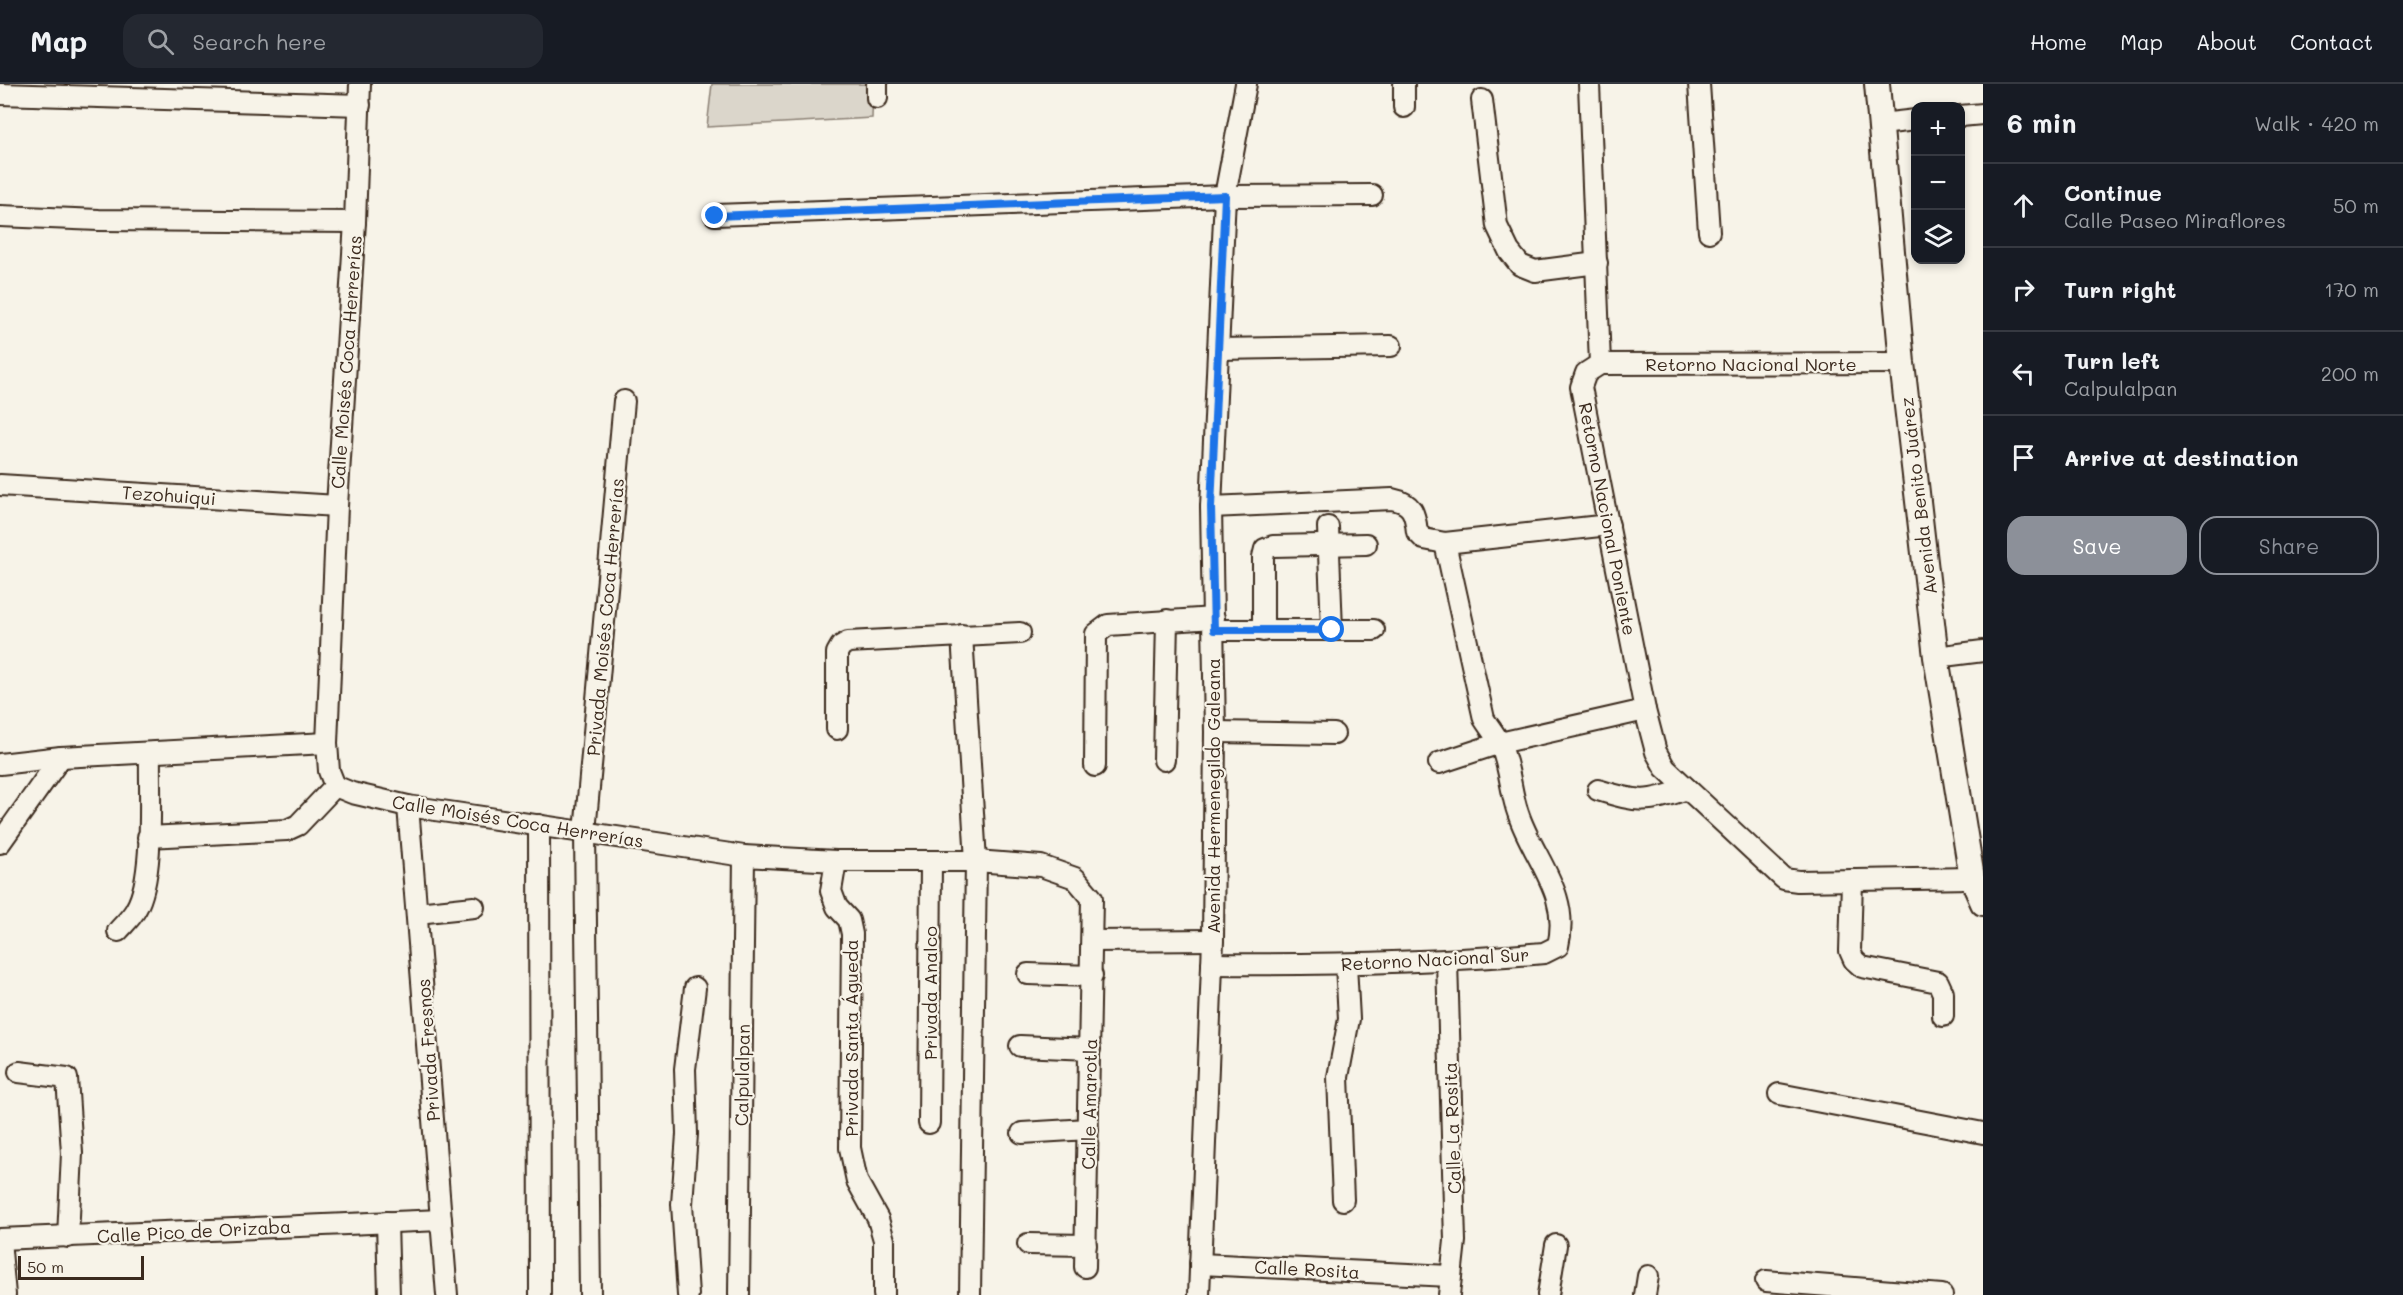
<!DOCTYPE html>
<meta charset="utf-8">
<style>
body{margin:0;font-family:Mali,sans-serif;background:#242831;color:#f1f3f6}
.controls{position:absolute;right:18px;top:18px;display:grid;overflow:hidden;border-radius:12px;box-shadow:0 3px 9px #0003}
.controls button{width:54px;height:54px;display:grid;place-items:center;padding:0;border:0;border-bottom:2px solid #363941;background:#171b24;color:#f1f3f6;font:30px sans-serif}
.scale{position:absolute;left:18px;bottom:15px;width:126px;box-sizing:border-box;padding-left:6px;border:3px solid #3b2a1e;border-top:0;font-size:16px;line-height:21px;white-space:nowrap;color:#3b2a1e;-webkit-text-stroke:4px #f7f3e8;paint-order:stroke}
.stop{position:absolute;width:18px;height:18px;margin:-14px;border:4px solid #1a73e8;border-radius:50%;background:#fff}
.stop.end{background:#1a73e8;border-color:#fff;box-shadow:0 2px 6px #0008}
.list{margin:0;padding:0;list-style:none}
h2{display:flex;justify-content:space-between;align-items:center;height:78px;margin:0;padding:0 24px;font-size:26px}
h2 small{font-size:20px;font-weight:400;color:#9ea1a6}
.list li{display:grid;grid-template-columns:39px 1fr auto;gap:18px;align-items:center;box-sizing:border-box;height:84px;padding:0 24px;border-top:2px solid #363941}
.list b{display:block;font-size:22px;white-space:nowrap}
.list p{margin:0;font-size:20px;white-space:nowrap;color:#9ea1a6}
.list em{font-size:20px;font-style:normal;color:#9ea1a6}
.actions{display:flex;gap:12px;padding:18px 24px}
.actions a{flex:1;padding:14px 0;border:2px solid #8c9099;border-radius:18px;text-align:center;font-size:21px;color:#8c9099}
.actions .main{background:#8c9099;color:#fff}
.icon{flex:none;width:33px;height:33px;fill:none;stroke:currentColor;stroke-width:2;stroke-linecap:round;stroke-linejoin:round}
.map{position:relative;flex:none;width:1983px;height:1211px;overflow:hidden}
header{display:flex;align-items:center;gap:36px;box-sizing:border-box;height:84px;padding:0 30px;background:#171b24;border-bottom:2px solid #363941}
header strong{font-size:28px}
nav{display:flex;gap:33px;margin-inline-start:auto;font-size:21px}
.search{width:420px;height:54px;background:#242831;display:flex;align-items:center;gap:15px;box-sizing:border-box;padding:0 21px;border-radius:18px;color:#9ea1a6;font-size:22px}
main{display:flex}
aside{flex:1;background:#171b24}
.map>svg:first-child{display:block}
.green{fill:#dbd6cb;stroke:#8b8074;stroke-width:1.5}
.lines{fill:none;stroke-linecap:round;stroke-linejoin:round}
.minor-casing{stroke:#3b2a1e;stroke-width:24}
.major-casing{stroke:#3b2a1e;stroke-width:28}
.minor{stroke:#f7f3e8;stroke-width:20}
.major{stroke:#f7f3e8;stroke-width:24}
.route{stroke:#1a73e8;stroke-width:8}
.labels{text-anchor:middle;dominant-baseline:central;stroke-width:4.5;stroke-linejoin:round;paint-order:stroke}
.street-label{font-size:18px;fill:#3b2a1e;stroke:#f7f3e8}
</style>
<header>
<strong>Map</strong>
<div class="search"><svg class="icon" aria-label="search" viewBox="0 0 24 24"><circle cx="10" cy="10" r="6"/><path d="M15 15l6 6"/></svg>Search here</div>
<nav><a>Home</a><a>Map</a><a>About</a><a>Contact</a></nav>
</header>
<main>
<div class="map">
<svg width="1983" height="1211" viewBox="0 0 1983 1211">
<rect width="100%" height="100%" fill="#f7f3e8"/>
<filter id="ink" filterUnits="userSpaceOnUse"><feTurbulence type="fractalNoise" baseFrequency=".0167" numOctaves="2"/><feDisplacementMap in="SourceGraphic" scale="12" xChannelSelector="R" yChannelSelector="G"/><feConvolveMatrix kernelMatrix="1 2 1 2 8 2 1 2 1" color-interpolation-filters="sRGB"/></filter>
<g filter="url(#ink)">
<polygon class="green" points="712,0 873,0 872,34 707,43"/>
<g class="lines">
<g class="minor-casing">
<g id="minor">
<polyline points="360,0 355,138 337,422 327,659 329,687 335,702 352,709 408,722 744,772 836,777 976,777 1041,782 1075,794 1092,814 1085,1183"/>
<polyline points="1404,0 1404,23"/>
<polyline points="1589,0 1600,280"/>
<polyline points="1699,0 1709,148"/>
<polyline points="0,10 360,21"/>
<polyline points="877,14 877,0"/>
<polyline points="1482,16 1497,142 1509,167 1520,181 1535,187 1597,179"/>
<polyline points="1960,32 1983,30"/>
<polyline points="1881,40 1916,36"/>
<polyline points="715,131 1225,112 1372,111"/>
<polyline points="0,132 99,136 355,138"/>
<polyline points="1218,265 1391,262"/>
<polyline points="1600,280 1586,289 1581,303 1645,626 1656,668 1665,684 1784,795 1798,797 1972,794"/>
<polyline points="1600,280 1902,279"/>
<polyline points="0,401 337,422"/>
<path d="M1211,423L1392,415C1412,419 1415,428 1417,448L1424,455L1445,459L1609,441"/>
<polyline points="1328,443 1332,546"/>
<polyline points="1214,546 1374,546"/>
<polyline points="1263,547 1263,473 1265,465 1273,462 1366,460"/>
<polyline points="962,551 976,777 970,1211"/>
<polyline points="1936,573 1983,567"/>
<polyline points="837,645 837,569 841,562 848,558 1020,549"/>
<polyline points="1215,648 1334,650"/>
<polyline points="1164,676 1167,536"/>
<polyline points="1439,679 1500,659 1645,626"/>
<polyline points="0,680 61,673 327,659"/>
<polyline points="1095,682 1096,550 1108,541 1214,534"/>
<path d="M1598,706C1640,719 1646,719 1687,705"/>
<polyline points="408,722 447,1211"/>
<polyline points="539,741 540,1211"/>
<polyline points="148,753 287,746 298,741 335,702"/>
<polyline points="0,759 61,673"/>
<polyline points="836,777 831,807 837,823 849,836 852,850 850,1064 857,1097 878,1135 884,1156 884,1211"/>
<polyline points="1852,796 1850,867 1854,876 1862,883 1938,898 1943,909 1943,932"/>
<polyline points="417,829 474,823"/>
<path d="M118,847C124,840 132,833 136,825C155,793 149,708 150,669"/>
<polyline points="1092,857 1213,856"/>
<polyline points="1447,877 1455,1157 1449,1211"/>
<path d="M1212,880C1325,881 1431,879 1544,869L1558,862C1571,809 1533,775 1518,729C1510,707 1510,680 1499,658C1495,650 1489,643 1484,635L1445,459"/>
<polyline points="1028,890 1092,892"/>
<polyline points="1020,962 1090,965"/>
<polyline points="19,988 67,994 72,1069 68,1153"/>
<polyline points="1779,1010 1983,1049"/>
<polyline points="929,1039 931,778"/>
<polyline points="1022,1049 1088,1045"/>
<polyline points="1343,1116 1338,993 1349,935 1346,881"/>
<polyline points="387,1138 389,1211"/>
<polyline points="0,1155 441,1136"/>
<polyline points="0,1156 5,1211"/>
<polyline points="1028,1160 1086,1161"/>
<polyline points="1200,1180 1450,1192"/>
<polyline points="1766,1197 1942,1211"/>
<polyline points="590,1211 585,748 624,317"/>
<polyline points="688,1211 682,1120 687,1050 685,985 695,904"/>
<polyline points="739,1211 744,772"/>
<polyline points="1199,1211 1213,856 1215,648 1211,423 1225,112 1246,0"/>
<polyline points="1548,1211 1556,1161"/>
<polyline points="1645,1211 1648,1192"/>
</g>
</g>
<g class="major-casing">
<polyline id="major" points="1877,0 1902,279 1936,573 1972,794 1983,819"/>
</g>
<use href="#minor" class="minor"/>
<use href="#major" class="major"/>
</g>
</g>
<g class="lines" filter="url(#ink)">
<polyline class="route" points="715,132 1225,112 1211,423 1214,546 1332,546"/>
</g>
<g class="labels">
<g class="street-label">
<text transform="translate(346 278) rotate(-86)">Calle Moisés Coca Herrerías</text>
<text x="1751" y="280">Retorno Nacional Norte</text>
<text transform="translate(169 411) rotate(4)">Tezohuiqui</text>
<text transform="translate(1918 412) rotate(-97)">Avenida Benito Juárez</text>
<text transform="translate(1608 435) rotate(79)">Retorno Nacional Poniente</text>
<text transform="translate(605 533) rotate(-85)">Privada Moisés Coca Herrerías</text>
<text transform="translate(1213 712) rotate(-90)">Avenida Hermenegildo Galeana</text>
<text transform="translate(518 737) rotate(9)">Calle Moisés Coca Herrerías</text>
<text transform="translate(1435 875) rotate(-3)">Retorno Nacional Sur</text>
<text transform="translate(930 909) rotate(-90)">Privada Analco</text>
<text transform="translate(851 954) rotate(-90)">Privada Santa Águeda</text>
<text transform="translate(428 966) rotate(-94)">Privada Fresnos</text>
<text transform="translate(742 991) rotate(-89)">Calpulalpan</text>
<text transform="translate(1089 1020) rotate(-89)">Calle Amarotla</text>
<text transform="translate(1452 1044) rotate(-92)">Calle La Rosita</text>
<text transform="translate(194 1147) rotate(-3)">Calle Pico de Orizaba</text>
<text transform="translate(1307 1185) rotate(3)">Calle Rosita</text>
</g>
</g>
</svg>
<div class="controls">
<button>+</button>
<button>−</button>
<button><svg class="icon" aria-label="layers" viewBox="0 0 24 24"><path d="M12 4l9 5-9 5-9-5zM3 14l9 5 9-5"/></svg></button>
</div>
<div class="scale">50 m</div>
<div class="stop" style="left:1332px;top:546px"></div>
<div class="stop end" style="left:715px;top:132px"></div>
</div>
<aside>
<h2>6 min<small>Walk · 420 m</small></h2>
<ul class="list">
<li><svg class="icon" aria-label="ahead" viewBox="0 0 24 24"><path d="M12 20V5M6 11l6-6 6 6"/></svg><div><b>Continue</b><p>Calle Paseo Miraflores</p></div><em>50 m</em></li>
<li><svg class="icon" aria-label="right" viewBox="0 0 24 24"><path d="M7 20v-9h11M14 6l5 5-5 5"/></svg><div><b>Turn right</b></div><em>170 m</em></li>
<li><svg class="icon" aria-label="left" viewBox="0 0 24 24"><path d="M17 20v-9H6M10 6l-5 5 5 5"/></svg><div><b>Turn left</b><p>Calpulalpan</p></div><em>200 m</em></li>
<li><svg class="icon" aria-label="arrive" viewBox="0 0 24 24"><path d="M6 21V4h12l-3 4 3 4H6"/></svg><div><b>Arrive at destination</b></div></li>
</ul>
<div class="actions"><a class="main">Save</a><a>Share</a></div>
</aside>
</main>
